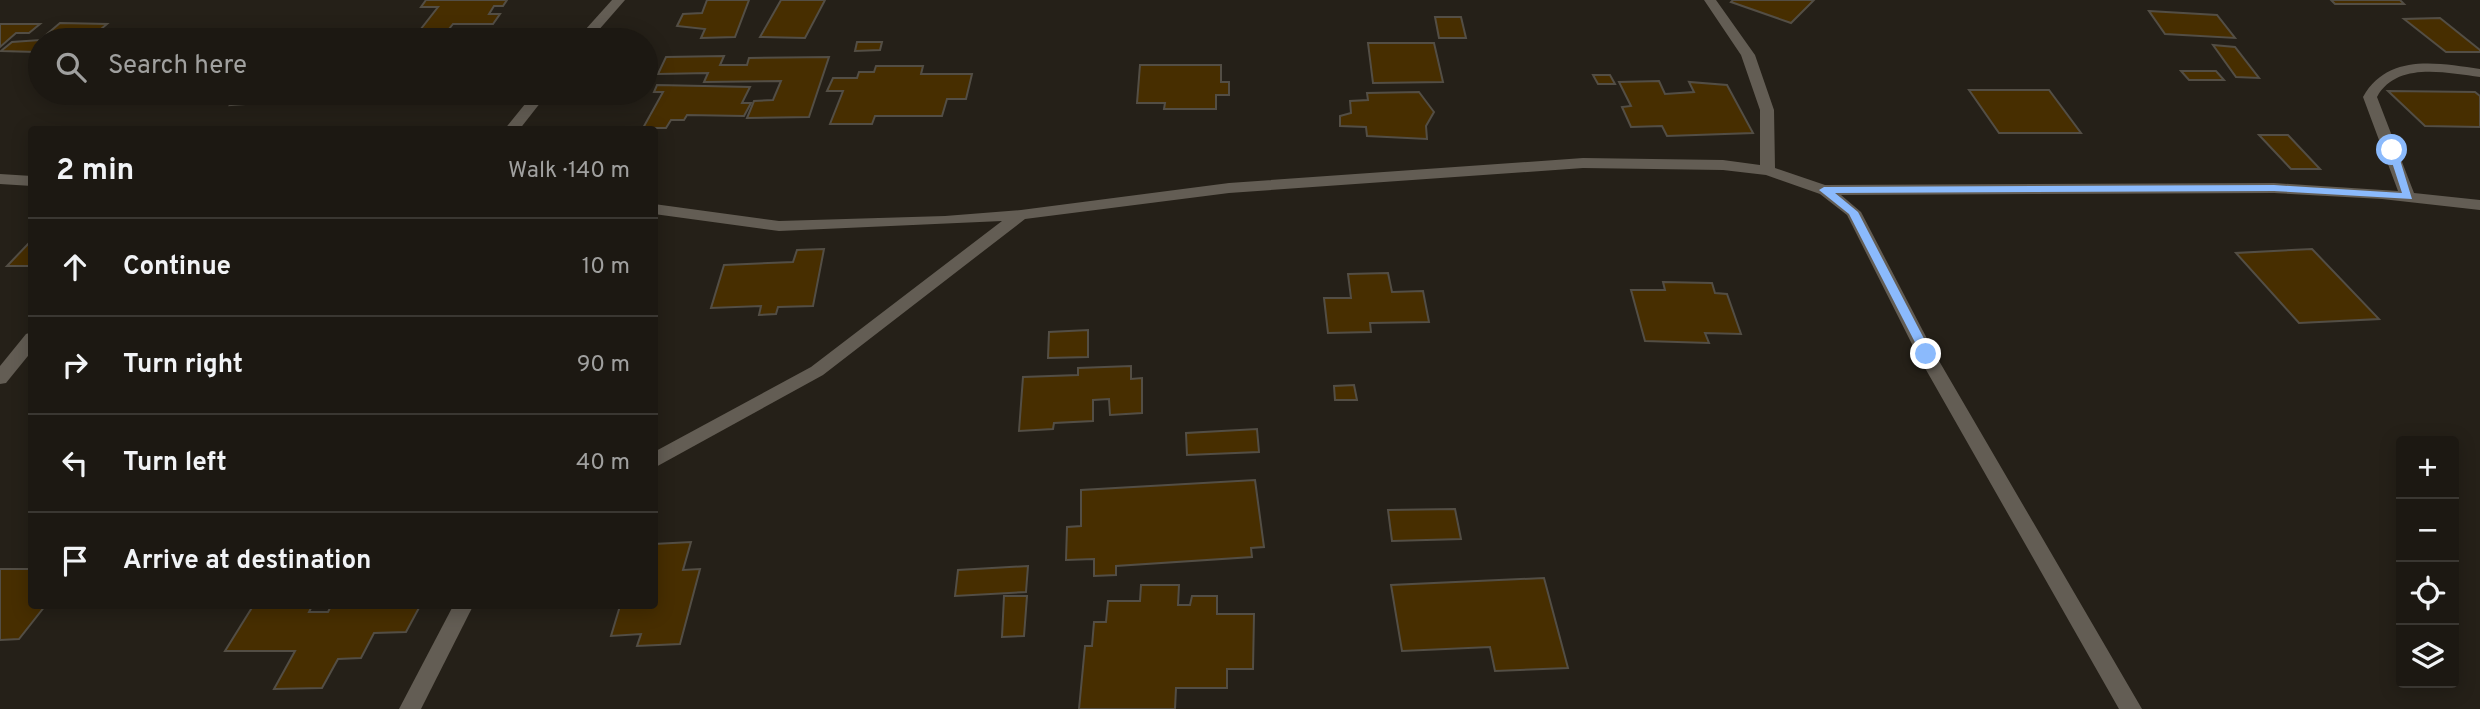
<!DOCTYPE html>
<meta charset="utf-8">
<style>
body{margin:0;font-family:Overpass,sans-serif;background:#292520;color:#f1f3f6}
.controls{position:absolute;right:21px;bottom:21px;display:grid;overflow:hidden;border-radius:7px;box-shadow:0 4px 18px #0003}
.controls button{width:63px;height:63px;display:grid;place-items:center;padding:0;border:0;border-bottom:2px solid #3a3732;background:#1c1812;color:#f1f3f6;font:35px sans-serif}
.stop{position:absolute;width:21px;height:21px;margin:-16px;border:5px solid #8bbafc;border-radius:50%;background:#fff}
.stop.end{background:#8bbafc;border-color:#fff;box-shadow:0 2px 7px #0008}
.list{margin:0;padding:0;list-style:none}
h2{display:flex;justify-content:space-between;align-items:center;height:91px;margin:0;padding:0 28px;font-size:30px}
h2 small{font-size:23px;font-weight:400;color:#a0a09f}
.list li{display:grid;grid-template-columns:46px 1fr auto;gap:21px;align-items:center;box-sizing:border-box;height:98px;padding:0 28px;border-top:2px solid #3a3732}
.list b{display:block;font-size:26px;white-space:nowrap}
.list em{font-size:23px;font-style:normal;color:#a0a09f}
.icon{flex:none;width:38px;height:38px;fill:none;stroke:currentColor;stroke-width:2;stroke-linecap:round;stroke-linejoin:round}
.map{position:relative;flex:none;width:2480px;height:709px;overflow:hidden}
.search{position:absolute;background:#1c1812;box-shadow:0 4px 18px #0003;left:28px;top:28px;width:630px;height:77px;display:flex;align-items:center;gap:18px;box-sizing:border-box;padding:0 24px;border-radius:38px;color:#a0a09f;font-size:26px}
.panel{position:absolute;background:#1c1812;box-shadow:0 4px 18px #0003;left:28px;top:126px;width:630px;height:483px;border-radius:7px}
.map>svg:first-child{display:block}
.building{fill:#472e00;stroke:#534e45;stroke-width:2}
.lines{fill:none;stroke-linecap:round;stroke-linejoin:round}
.minor{fill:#635d54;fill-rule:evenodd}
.route{fill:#8bbafc}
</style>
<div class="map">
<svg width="2480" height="709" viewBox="0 0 2480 709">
<rect width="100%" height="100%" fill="#252018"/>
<g class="building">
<polygon points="426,0 507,0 503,6 494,6 489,14 500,14 493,24 453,24 445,34 417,34 438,7 421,7"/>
<polygon points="707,0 749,0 735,37 701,38 705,29 677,26 683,14 702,13"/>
<polygon points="781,0 825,0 805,38 760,37"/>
<polygon points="1733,0 1814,0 1791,23 1731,2"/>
<polygon points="2331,0 2400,0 2404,4 2335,4"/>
<polygon points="2149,11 2217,15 2235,38 2165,34"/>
<polygon points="1435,17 1461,17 1466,38 1439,38"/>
<polygon points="2440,18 2480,50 2480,52 2446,52 2404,19"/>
<polygon points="60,23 107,24 88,40 40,40"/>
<polygon points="0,24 40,24 29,33 16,33 0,47"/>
<polygon points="40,40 40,48 36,52 1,51 12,42"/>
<polygon points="857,42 882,42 880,50 855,51"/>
<polygon points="1368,43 1434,43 1443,82 1373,83"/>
<polygon points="2213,45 2235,47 2259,78 2236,77"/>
<polygon points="724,56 720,65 747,65 749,58 829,57 809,117 747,118 754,101 773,100 781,81 704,82 708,73 658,74 666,57"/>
<polygon points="1140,65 1221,65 1221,82 1229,82 1229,95 1216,95 1216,109 1164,109 1165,103 1137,103"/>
<polygon points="876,66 923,66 921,74 972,74 966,99 947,99 942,116 875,116 872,124 830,124 843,91 827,91 833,78 857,78 859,72 874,72"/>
<polygon points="2181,71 2216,71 2224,80 2189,80"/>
<polygon points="1593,75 1610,75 1615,84 1598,84"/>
<polygon points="1659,81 1665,94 1694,92 1689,82 1727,85 1753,133 1667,136 1662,126 1631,127 1622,107 1631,106 1619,82"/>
<polygon points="657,85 750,87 742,103 751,103 744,116 687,115 684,120 671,120 666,128 643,128 663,92 654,92"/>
<polygon points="1969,90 2049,90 2081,133 1999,133"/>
<polygon points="2388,91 2475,92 2480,96 2480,127 2425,126"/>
<polygon points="1419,92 1434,112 1426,126 1427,139 1367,136 1366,127 1340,126 1340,116 1351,113 1350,101 1368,100 1367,93"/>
<polygon points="191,93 282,93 275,102 230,105 234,99 201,100 205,95 188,96"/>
<polygon points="2259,135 2288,135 2320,169 2291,169"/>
<polygon points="29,243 32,266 7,266"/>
<polygon points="824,249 813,306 778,307 776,314 759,315 761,306 711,308 724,265 793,262 797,250"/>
<polygon points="2312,249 2379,319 2299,323 2236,253"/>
<polygon points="1388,273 1392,292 1423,291 1429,322 1370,323 1371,332 1328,333 1324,298 1351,298 1348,274"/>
<polygon points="1663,282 1712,283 1715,293 1727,294 1741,334 1705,333 1709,343 1645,341 1631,290 1665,290"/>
<polygon points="1088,330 1088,357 1048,358 1049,332"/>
<polygon points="1131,366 1131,379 1142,378 1142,413 1110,415 1109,399 1093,400 1093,421 1054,423 1053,429 1019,431 1023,377 1078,375 1078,368"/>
<polygon points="1354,385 1357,400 1335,400 1334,386"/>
<polygon points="1257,429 1259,452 1187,455 1186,433"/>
<polygon points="1255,480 1264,547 1251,548 1252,557 1116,566 1116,575 1094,576 1094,559 1066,560 1067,527 1081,526 1081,490"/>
<polygon points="1455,509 1461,539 1392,541 1388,510"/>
<polygon points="691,542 683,570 700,569 680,644 637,646 641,634 611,636 620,606 654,606 654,544"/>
<polygon points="1028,566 1026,592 955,596 958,570"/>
<polygon points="0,569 32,569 32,606 45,606 19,639 0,640"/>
<polygon points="1544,578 1568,668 1495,671 1490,647 1402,651 1391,585"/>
<polygon points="1141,585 1179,585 1178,605 1190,605 1192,596 1217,596 1217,614 1254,614 1253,669 1227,669 1227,688 1176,688 1175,709 1079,709 1085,646 1092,646 1094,622 1106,622 1108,601 1140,601"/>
<polygon points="1004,596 1027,596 1024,636 1002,637"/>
<polygon points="253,606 312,606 309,612 328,612 331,606 420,606 406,632 374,633 361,658 338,659 322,688 274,689 295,651 225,651"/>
</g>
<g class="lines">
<g class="minor">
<polygon points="612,0 625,0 590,40 576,40"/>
<path d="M1704,0H1716L1755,55L1774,110L1775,168L1825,185L2274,183L2398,191L2363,97C2388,53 2437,63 2480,69V77C2446,73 2397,61 2377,97L2414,193L2480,200V210L2382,199L2274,193L1841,195L1861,212L1935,354L2142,709H2119L1917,354L1847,215L1820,194L1766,175L1723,170L1583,168L1229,193L1025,219L823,375L654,468V452L811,367L1002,221L779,231L654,214V204L779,221L945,216L1021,210L1229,183L1583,158L1723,160L1760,165V110L1741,55Z"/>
<polygon points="534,93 548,93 519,130 504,130"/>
<polygon points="0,174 32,176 32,186 0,184"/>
<polygon points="32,332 32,351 6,383 0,384 0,366 26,334"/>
<polygon points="453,606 473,606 421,709 399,709"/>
</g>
</g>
<polygon class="route" points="2392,147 2397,150 2412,199 2274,191 1835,193 1858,212 1932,354 1926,358 1921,354 1849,214 1819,190 1824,187 2274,185 2402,193 2388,150"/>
</svg>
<div class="controls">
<button>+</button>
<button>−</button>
<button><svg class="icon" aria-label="locate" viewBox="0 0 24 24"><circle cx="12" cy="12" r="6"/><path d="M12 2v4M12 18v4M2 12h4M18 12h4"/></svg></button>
<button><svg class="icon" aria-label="layers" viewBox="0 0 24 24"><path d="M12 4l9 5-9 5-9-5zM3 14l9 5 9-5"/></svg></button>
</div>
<div class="stop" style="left:2392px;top:150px"></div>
<div class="stop end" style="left:1926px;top:354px"></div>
<div class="search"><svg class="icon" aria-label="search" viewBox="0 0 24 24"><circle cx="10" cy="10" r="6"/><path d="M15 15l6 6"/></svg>Search here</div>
<section class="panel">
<h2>2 min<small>Walk · 140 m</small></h2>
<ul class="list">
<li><svg class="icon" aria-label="ahead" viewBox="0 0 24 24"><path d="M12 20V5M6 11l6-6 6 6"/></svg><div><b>Continue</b></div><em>10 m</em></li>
<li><svg class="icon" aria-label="right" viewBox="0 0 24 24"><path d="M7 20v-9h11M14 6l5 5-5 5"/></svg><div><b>Turn right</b></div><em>90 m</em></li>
<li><svg class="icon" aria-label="left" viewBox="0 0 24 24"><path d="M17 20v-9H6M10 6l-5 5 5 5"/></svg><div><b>Turn left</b></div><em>40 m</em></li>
<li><svg class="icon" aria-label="arrive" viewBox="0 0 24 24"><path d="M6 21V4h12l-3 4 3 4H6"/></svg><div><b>Arrive at destination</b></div></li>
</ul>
</section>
</div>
